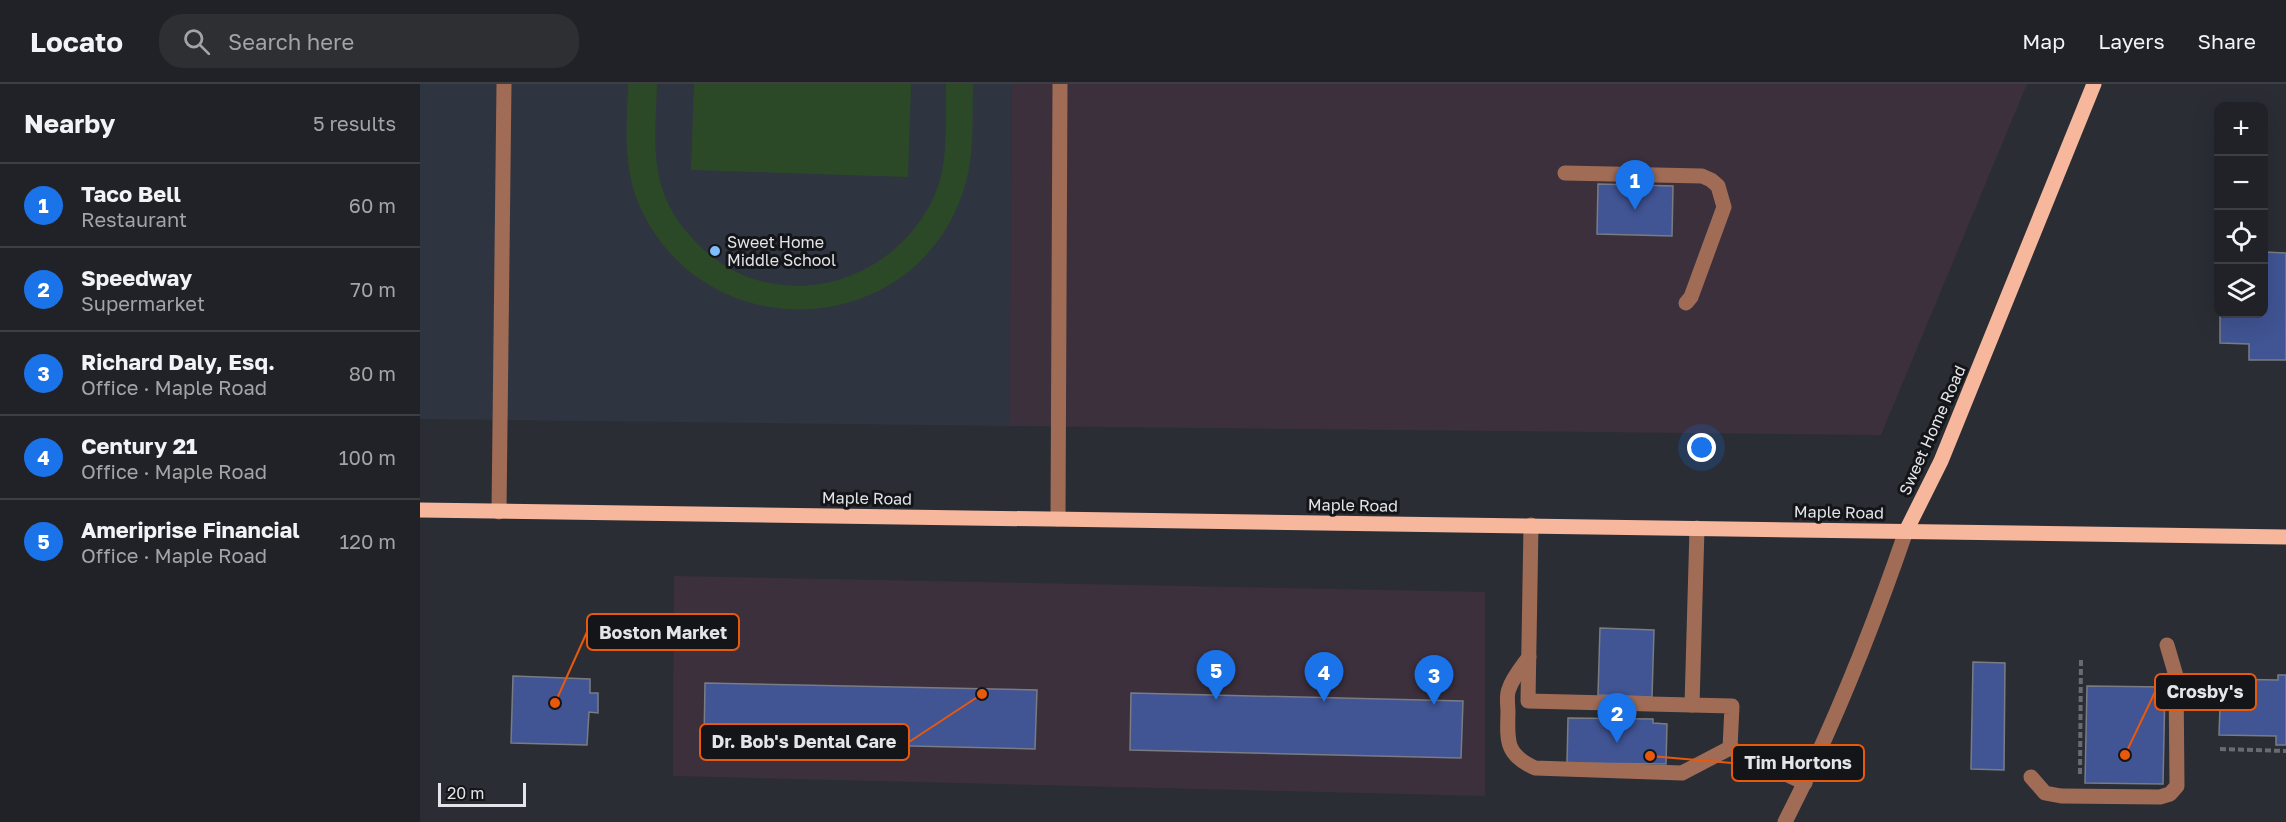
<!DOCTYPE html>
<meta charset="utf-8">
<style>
body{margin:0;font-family:"Golos Text",sans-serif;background:#2d2f33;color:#f1f3f6}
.controls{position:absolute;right:18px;top:18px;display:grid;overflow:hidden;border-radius:12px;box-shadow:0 6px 24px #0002}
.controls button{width:54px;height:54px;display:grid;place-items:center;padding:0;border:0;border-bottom:2px solid #3d3f44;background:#202227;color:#f1f3f6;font:30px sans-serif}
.scale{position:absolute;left:18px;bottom:15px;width:88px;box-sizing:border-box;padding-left:6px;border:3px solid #e3e5e9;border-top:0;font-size:16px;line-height:21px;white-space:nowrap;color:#e3e5e9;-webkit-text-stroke:4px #141519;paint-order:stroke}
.you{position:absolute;left:1282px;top:364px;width:21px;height:21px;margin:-15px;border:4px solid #fff;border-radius:50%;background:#1a73e8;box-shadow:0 0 0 9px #1a73e833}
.badge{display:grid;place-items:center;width:39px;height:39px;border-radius:50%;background:#1a73e8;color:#fff;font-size:20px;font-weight:700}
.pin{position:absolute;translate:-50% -50px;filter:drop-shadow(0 2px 3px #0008)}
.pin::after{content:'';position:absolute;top:32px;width:21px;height:18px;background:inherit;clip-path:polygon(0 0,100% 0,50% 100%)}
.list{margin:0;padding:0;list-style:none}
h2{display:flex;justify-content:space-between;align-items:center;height:78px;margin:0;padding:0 24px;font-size:26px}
h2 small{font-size:20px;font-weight:400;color:#a2a4a7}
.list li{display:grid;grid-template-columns:39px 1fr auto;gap:18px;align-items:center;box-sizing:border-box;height:84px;padding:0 24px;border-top:2px solid #3d3f44}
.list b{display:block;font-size:22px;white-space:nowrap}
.list p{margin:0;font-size:20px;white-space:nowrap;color:#a2a4a7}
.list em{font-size:20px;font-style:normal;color:#a2a4a7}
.icon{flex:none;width:33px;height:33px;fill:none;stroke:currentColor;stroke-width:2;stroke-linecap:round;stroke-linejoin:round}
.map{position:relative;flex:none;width:1866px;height:738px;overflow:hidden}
header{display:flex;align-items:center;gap:36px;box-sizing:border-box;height:84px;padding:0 30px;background:#202227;border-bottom:2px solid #3d3f44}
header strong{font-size:28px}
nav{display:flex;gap:33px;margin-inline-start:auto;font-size:21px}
.search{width:420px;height:54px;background:#2d2f33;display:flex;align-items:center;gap:15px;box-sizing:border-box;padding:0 21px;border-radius:24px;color:#a2a4a7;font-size:22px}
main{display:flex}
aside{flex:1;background:#202227}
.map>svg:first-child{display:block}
.commercial{fill:#3c303d}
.built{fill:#2f3441}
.green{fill:#2c4927}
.building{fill:#415493;stroke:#797c84;stroke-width:1.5}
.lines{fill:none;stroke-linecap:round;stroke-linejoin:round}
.path{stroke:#686b71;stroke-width:4;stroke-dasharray:6 3;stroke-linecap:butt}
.minor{stroke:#a06c56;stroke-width:15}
.major{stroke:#f7b79c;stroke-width:15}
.poi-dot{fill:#80bdfa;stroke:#141519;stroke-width:2}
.labels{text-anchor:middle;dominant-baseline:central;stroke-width:6;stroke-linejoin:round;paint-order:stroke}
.poi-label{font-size:16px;fill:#e3e5e9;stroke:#141519;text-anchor:start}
.street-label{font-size:16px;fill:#e3e5e9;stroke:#141519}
.leader{fill:none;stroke:#e8590c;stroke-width:2}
.callout-dot{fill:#e8590c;stroke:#141519;stroke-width:2}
.callout{fill:#141519;stroke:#e8590c;stroke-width:2}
.callout-label{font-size:18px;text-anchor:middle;font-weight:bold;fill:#e3e5e9}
</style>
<header>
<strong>Locato</strong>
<div class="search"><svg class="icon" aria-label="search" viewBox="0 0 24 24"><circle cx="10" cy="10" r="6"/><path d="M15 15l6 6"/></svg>Search here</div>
<nav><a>Map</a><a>Layers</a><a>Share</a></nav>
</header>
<main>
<aside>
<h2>Nearby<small>5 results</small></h2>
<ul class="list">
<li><span class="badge">1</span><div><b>Taco Bell</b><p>Restaurant</p></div><em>60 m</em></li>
<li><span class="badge">2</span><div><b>Speedway</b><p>Supermarket</p></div><em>70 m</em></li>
<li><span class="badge">3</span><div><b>Richard Daly, Esq.</b><p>Office · Maple Road</p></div><em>80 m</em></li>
<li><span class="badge">4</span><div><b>Century 21</b><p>Office · Maple Road</p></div><em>100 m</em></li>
<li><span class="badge">5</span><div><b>Ameriprise Financial</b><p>Office · Maple Road</p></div><em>120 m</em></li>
</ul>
</aside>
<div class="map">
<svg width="1866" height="738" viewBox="0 0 1866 738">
<rect width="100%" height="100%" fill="#2a2d34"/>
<g class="commercial">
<polygon points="592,0 1607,0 1461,351 589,342"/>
<polygon points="254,492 1065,508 1065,712 253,692"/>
</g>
<polygon class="built" points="0,0 592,0 589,342 0,335"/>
<g class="green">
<path d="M208,0H237C236,40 230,79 247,117C255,136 270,153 285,167C362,234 478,199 516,108C529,76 525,35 526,0H553C552,36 555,74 543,108C493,257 287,266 221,125C202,85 207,43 208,0Z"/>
<polygon points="274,0 491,0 488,93 271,86"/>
</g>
<g class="building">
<polygon points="1178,100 1253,102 1252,152 1177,150"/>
<polygon points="1844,168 1866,169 1866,276 1829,276 1829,260 1800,259 1800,230 1844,230"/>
<polygon points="1180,544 1234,546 1232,613 1178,611"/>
<polygon points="1553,578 1585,579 1584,686 1551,685"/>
<polygon points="1858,591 1866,591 1866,661 1856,661 1856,652 1799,651 1801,595 1858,596"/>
<polygon points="93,592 170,595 170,609 178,609 178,629 169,628 167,661 91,659"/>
<polygon points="285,599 617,606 615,665 284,657"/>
<polygon points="1667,602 1745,603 1743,700 1665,699"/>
<polygon points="711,609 1043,617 1041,674 710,666"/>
<polygon points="1148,634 1233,635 1233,639 1247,640 1246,680 1147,679"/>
</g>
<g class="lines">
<g class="path">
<polyline points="1800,665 1866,667"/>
<polyline points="1660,690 1661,574"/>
</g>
<g class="minor">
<polyline points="1145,89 1282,92 1291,96 1298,102 1304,123 1271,213 1266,219"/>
<polyline points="79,428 84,0"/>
<polyline points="638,435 640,0"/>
<polyline points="1111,441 1108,617 1312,622 1310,664"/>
<path d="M1109,573C1102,583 1093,593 1089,605C1086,611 1088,621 1088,628C1087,658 1086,671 1115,684L1262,689L1310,664"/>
<polyline points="1272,621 1277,444"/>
<polyline points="1310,664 1385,699"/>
<polyline points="1611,693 1625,709 1641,712 1740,713 1750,710 1757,702 1756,592 1747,561"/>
<path d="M1365,738C1413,644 1452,546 1486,447"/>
</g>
<g class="major">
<polyline points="0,426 1866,453"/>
<polyline points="1486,447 1521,377 1674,0"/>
</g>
</g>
<circle class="poi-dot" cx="295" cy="167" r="6"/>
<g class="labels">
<g class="poi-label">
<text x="307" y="158">Sweet Home<tspan x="307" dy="18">Middle School</tspan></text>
</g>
<g class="street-label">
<text transform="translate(1512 346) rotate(-66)">Sweet Home Road</text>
<text transform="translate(447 414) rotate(1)">Maple Road</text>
<text transform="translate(933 421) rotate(1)">Maple Road</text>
<text transform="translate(1419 428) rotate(1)">Maple Road</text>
</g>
</g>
<path class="leader" d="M135 619L167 548M1705 671L1735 608M562 610L489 658M1230 672L1312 679"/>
<g class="callout-dot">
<circle cx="135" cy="619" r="6"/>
<circle cx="1705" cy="671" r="6"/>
<circle cx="562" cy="610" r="6"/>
<circle cx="1230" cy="672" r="6"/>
</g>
<g class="callout">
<rect x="167" y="530" width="152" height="36" rx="6"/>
<rect x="1735" y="590" width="101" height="36" rx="6"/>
<rect x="280" y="640" width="209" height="36" rx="6"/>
<rect x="1312" y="661" width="132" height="36" rx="6"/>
</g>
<g class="callout-label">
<text x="243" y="555">Boston Market</text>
<text x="1785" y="614">Crosby's</text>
<text x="384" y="664">Dr. Bob's Dental Care</text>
<text x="1378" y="685">Tim Hortons</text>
</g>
</svg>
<div class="controls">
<button>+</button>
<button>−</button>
<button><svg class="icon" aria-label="locate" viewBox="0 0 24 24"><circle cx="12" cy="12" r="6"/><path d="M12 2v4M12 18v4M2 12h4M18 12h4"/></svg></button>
<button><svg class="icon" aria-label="layers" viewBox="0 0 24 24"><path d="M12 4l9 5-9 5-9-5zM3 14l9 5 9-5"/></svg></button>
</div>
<div class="scale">20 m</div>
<div class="you"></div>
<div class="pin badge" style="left:1215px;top:126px">1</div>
<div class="pin badge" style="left:1197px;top:659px">2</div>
<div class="pin badge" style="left:1014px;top:621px">3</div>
<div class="pin badge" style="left:904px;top:618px">4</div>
<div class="pin badge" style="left:796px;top:616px">5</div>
</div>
</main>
